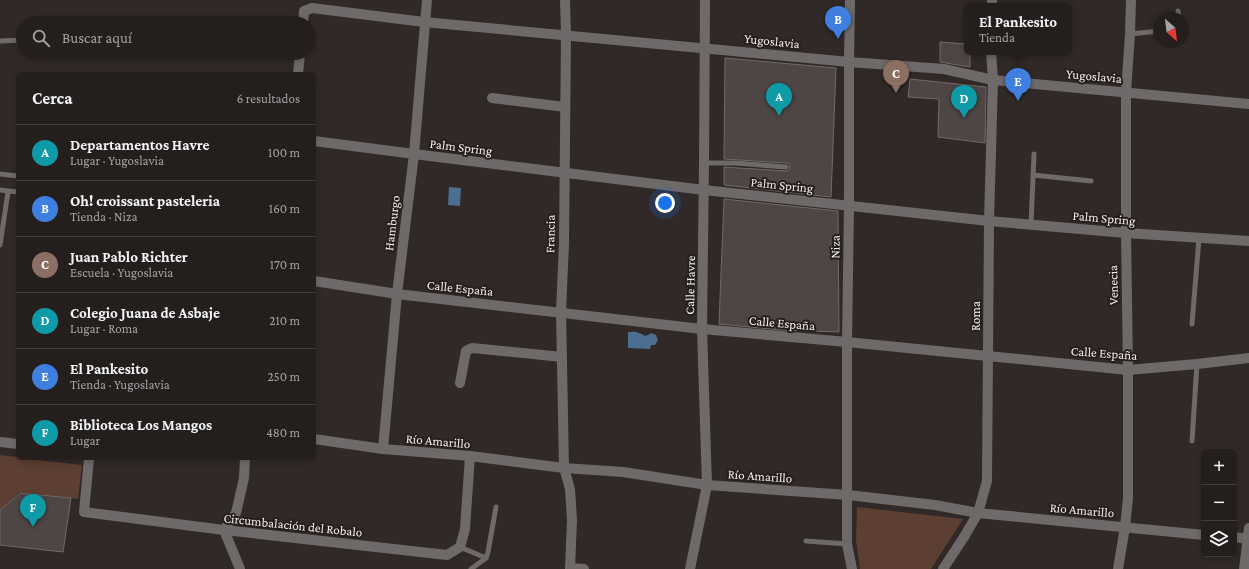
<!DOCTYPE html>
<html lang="es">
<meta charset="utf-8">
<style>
body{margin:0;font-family:"Crimson Pro",serif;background:#302c2a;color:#f1f3f6}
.controls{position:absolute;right:12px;bottom:12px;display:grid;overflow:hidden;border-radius:6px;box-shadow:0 2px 6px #0003}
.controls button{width:36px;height:36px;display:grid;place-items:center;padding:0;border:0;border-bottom:1px solid #413d3b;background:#241f1d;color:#f1f3f6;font:20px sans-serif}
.compass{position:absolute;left:1153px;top:12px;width:36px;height:36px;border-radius:50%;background:#241f1d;box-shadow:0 2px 6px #0003;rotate:152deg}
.you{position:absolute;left:665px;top:203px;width:14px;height:14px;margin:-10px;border:3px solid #fff;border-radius:50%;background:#1a73e8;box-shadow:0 0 0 6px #1a73e833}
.badge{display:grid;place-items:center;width:26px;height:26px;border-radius:50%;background:#8bbbb9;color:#fff;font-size:13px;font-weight:700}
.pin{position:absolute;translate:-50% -33px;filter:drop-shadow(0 1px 2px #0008)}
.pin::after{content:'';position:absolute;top:21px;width:14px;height:12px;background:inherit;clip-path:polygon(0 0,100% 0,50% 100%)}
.popup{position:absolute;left:964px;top:3px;width:108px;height:52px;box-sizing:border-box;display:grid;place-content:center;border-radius:6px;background:#241f1d;filter:drop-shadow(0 1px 3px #0005);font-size:13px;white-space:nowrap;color:#a3a2a4}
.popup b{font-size:15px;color:#f1f3f6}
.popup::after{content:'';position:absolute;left:50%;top:100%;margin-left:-8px;border:8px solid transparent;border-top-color:#241f1d}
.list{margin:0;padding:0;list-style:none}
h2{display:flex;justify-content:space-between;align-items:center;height:52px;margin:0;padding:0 16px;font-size:17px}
h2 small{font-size:13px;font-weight:400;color:#a3a2a4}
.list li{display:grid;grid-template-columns:26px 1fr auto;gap:12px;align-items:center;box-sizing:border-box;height:56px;padding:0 16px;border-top:1px solid #413d3b}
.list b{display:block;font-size:15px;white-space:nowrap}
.list p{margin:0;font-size:13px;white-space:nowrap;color:#a3a2a4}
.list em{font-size:13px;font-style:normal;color:#a3a2a4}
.icon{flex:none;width:22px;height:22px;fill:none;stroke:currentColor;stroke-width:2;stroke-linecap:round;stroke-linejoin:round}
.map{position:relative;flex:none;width:1249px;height:569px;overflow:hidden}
.search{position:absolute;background:#241f1d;box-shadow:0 2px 6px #0003;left:16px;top:16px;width:300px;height:44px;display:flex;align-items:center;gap:10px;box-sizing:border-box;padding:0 14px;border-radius:22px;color:#a3a2a4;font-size:15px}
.panel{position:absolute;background:#241f1d;box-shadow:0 2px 6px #0003;left:16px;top:72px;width:300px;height:388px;border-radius:6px}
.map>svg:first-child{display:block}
.green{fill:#5c3e33}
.water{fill:#4c6e91}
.building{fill:#4d4644;stroke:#716a67}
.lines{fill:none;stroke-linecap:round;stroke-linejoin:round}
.lane{stroke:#6e6a69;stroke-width:5}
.street{stroke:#6e6a69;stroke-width:10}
.labels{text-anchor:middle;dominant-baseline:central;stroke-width:4;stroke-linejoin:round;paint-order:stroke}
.street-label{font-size:13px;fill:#f2eeec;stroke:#261f1d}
</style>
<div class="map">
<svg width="1249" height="569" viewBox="0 0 1249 569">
<rect width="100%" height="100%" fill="#302927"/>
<g class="green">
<polygon points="0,455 18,457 18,458 82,465 78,499 19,492 0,510"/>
<polygon points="857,507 963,519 931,569 860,569 856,540"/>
</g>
<g class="water">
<polygon points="449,187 461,188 460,206 448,205"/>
<path d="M628,332C631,332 636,331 639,333C645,335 645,338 651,333L656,335L658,340L655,345H651L650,349L628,348Z"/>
</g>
<g class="building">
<polygon points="940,42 967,44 967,52 970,52 970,67 940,62"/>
<polygon points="725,58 836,68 831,197 724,185 724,167 786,171 789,170 790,167 789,164 786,163 724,159"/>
<polygon points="910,79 986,87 985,143 938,137 939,99 908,97"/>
<polygon points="724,199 838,211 839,332 781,330 719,324"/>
<polygon points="20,493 71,498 63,552 0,545 0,510"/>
</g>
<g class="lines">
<g class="lane">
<polyline points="1178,11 1179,18"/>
<polyline points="1130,34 1159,31"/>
<polyline points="0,41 23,40"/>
<polyline points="704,163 735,163 786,167"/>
<polyline points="0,174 18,176"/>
<polyline points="1033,175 1091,181"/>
<polyline points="0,190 18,192"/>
<polyline points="1031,225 1034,154"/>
<polyline points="0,245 8,192"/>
<polyline points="1192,324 1199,238"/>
<polyline points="1192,441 1197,364"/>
<polyline points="806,541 847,544"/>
<polyline points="460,547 486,558 488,552 496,507"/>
<polyline points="471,569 486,558"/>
</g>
<g class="street">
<polyline points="565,0 566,35 564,243 561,312 564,468 570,489 572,520 570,569"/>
<polyline points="850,0 849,62 849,206 847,342 847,544 852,569"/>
<polyline points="992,6 992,0"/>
<polyline points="303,23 304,11 312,8 424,22 849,62 944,69 993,80 1249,104"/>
<polyline points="298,74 300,53"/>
<polyline points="492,98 565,107"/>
<polyline points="314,141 414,154 704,190 989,221 1126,233 1249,241"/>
<polyline points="314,281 397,294 702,329 847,342 1128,370 1197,364 1249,358"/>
<polyline points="460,383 466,351 472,348 562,357"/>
<polyline points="314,439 383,449 470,456 564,468 623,472 707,485 848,495 935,505 978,513 1204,535"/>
<polyline points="0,442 18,444"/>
<polyline points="383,449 397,294 414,154 427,0"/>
<polyline points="89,458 84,512 224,530 447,555 460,547 465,529 470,456"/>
<polyline points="1234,537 1249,539"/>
<polyline points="570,568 584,569"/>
<polyline points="240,569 224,530 236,513 244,478 245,458"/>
<polyline points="690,569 707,485 702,329 704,163 705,0"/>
<polyline points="943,569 964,537 978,513 987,481 989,221 993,80 991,52"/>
<polyline points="1118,569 1125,527 1128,498 1128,370 1126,233 1126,92 1130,34 1131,0"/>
<polyline points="1244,569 1249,528"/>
</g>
</g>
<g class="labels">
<g class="street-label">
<text transform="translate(772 41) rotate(6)">Yugoslavia</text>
<text transform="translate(1094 76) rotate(5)">Yugoslavia</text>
<text transform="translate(461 147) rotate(7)">Palm Spring</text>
<text transform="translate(782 185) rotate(6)">Palm Spring</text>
<text transform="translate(1104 218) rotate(5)">Palm Spring</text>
<text transform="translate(392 223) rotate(-83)">Hamburgo</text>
<text transform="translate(550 234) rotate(-89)">Francia</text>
<text transform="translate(835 247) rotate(-89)">Niza</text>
<text transform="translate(690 285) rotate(-89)">Calle Havre</text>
<text transform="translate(1113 285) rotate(-91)">Venecia</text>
<text transform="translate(460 288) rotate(6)">Calle España</text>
<text transform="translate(975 316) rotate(-90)">Roma</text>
<text transform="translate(782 323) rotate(5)">Calle España</text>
<text transform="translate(1104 353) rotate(4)">Calle España</text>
<text transform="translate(438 441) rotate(5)">Río Amarillo</text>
<text transform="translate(760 476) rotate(4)">Río Amarillo</text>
<text transform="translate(1082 510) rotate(5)">Río Amarillo</text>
<text transform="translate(293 525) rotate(6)">Circumbalación del Robalo</text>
</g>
</g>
</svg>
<div class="controls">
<button>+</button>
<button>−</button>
<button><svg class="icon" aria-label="layers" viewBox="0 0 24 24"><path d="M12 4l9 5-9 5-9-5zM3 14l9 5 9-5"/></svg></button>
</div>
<svg class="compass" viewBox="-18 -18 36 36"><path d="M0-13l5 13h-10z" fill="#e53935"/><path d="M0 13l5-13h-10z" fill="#a3a2a4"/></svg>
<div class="you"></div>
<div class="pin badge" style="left:779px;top:116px;background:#0f9aa8">A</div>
<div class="pin badge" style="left:838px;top:39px;background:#3f7fe0">B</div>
<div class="pin badge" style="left:896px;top:93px;background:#8d6e63">C</div>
<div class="pin badge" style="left:964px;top:118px;background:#0f9aa8">D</div>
<div class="pin badge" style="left:1018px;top:101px;background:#3f7fe0">E</div>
<div class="popup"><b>El Pankesito</b>Tienda</div>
<div class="pin badge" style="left:33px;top:527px;background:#0f9aa8">F</div>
<div class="search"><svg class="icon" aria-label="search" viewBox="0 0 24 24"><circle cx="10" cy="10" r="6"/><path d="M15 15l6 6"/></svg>Buscar aquí</div>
<section class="panel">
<h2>Cerca<small>6 resultados</small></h2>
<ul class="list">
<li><span class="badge" style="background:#0f9aa8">A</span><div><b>Departamentos Havre</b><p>Lugar · Yugoslavia</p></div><em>100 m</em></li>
<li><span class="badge" style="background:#3f7fe0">B</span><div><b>Oh! croissant pasteleria</b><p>Tienda · Niza</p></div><em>160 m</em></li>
<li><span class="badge" style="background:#8d6e63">C</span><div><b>Juan Pablo Richter</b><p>Escuela · Yugoslavia</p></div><em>170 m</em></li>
<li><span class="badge" style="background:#0f9aa8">D</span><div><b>Colegio Juana de Asbaje</b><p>Lugar · Roma</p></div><em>210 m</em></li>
<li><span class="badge" style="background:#3f7fe0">E</span><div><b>El Pankesito</b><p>Tienda · Yugoslavia</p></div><em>250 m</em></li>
<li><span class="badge" style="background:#0f9aa8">F</span><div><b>Biblioteca Los Mangos</b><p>Lugar</p></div><em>480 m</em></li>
</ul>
</section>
</div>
